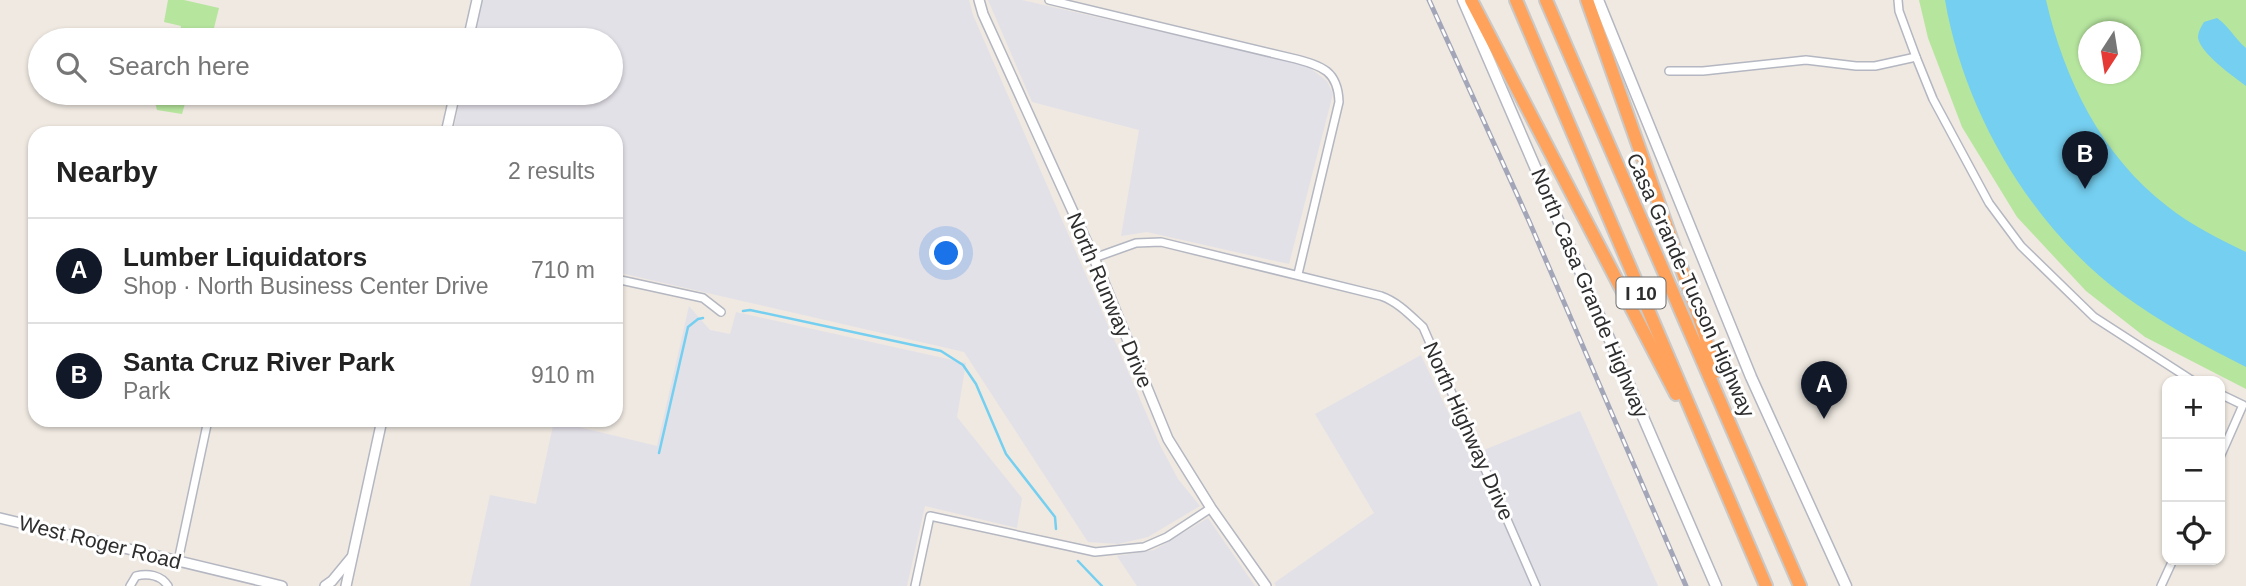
<!DOCTYPE html>
<meta charset="utf-8">
<style>
body{margin:0;font-family:Helvetica,sans-serif;background:#f6f6f6;color:#222}
.controls{position:absolute;right:21px;bottom:21px;display:grid;overflow:hidden;border-radius:14px;box-shadow:0 2px 5px #0004}
.controls button{width:63px;height:63px;display:grid;place-items:center;padding:0;border:0;border-bottom:2px solid #e0e0e0;background:#fff;color:#222;font:35px sans-serif}
.compass{position:absolute;left:2078px;top:21px;width:63px;height:63px;border-radius:50%;background:#fff;box-shadow:0 2px 5px #0004;rotate:192deg}
.you{position:absolute;left:947px;top:254px;width:24px;height:24px;margin:-18px;border:5px solid #fff;border-radius:50%;background:#1a73e8;box-shadow:0 0 0 10px #1a73e833}
.badge{display:grid;place-items:center;width:46px;height:46px;border-radius:50%;background:#111827;color:#fff;font-size:23px;font-weight:700}
.pin{position:absolute;translate:-50% -58px;filter:drop-shadow(0 2px 4px #0008)}
.pin::after{content:'';position:absolute;top:37px;width:24px;height:21px;background:inherit;clip-path:polygon(0 0,100% 0,50% 100%)}
.list{margin:0;padding:0;list-style:none}
h2{display:flex;justify-content:space-between;align-items:center;height:91px;margin:0;padding:0 28px;font-size:30px}
h2 small{font-size:23px;font-weight:400;color:#767676}
.list li{display:grid;grid-template-columns:46px 1fr auto;gap:21px;align-items:center;box-sizing:border-box;height:105px;padding:0 28px;border-top:2px solid #e0e0e0}
.list b{display:block;font-size:26px;white-space:nowrap}
.list p{margin:0;font-size:23px;white-space:nowrap;color:#767676}
.list em{font-size:23px;font-style:normal;color:#767676}
.icon{flex:none;width:38px;height:38px;fill:none;stroke:currentColor;stroke-width:2;stroke-linecap:round;stroke-linejoin:round}
.map{position:relative;flex:none;width:2246px;height:586px;overflow:hidden}
.search{position:absolute;background:#fff;box-shadow:0 2px 5px #0004;left:28px;top:28px;width:595px;height:77px;display:flex;align-items:center;gap:18px;box-sizing:border-box;padding:0 24px;border-radius:38px;color:#767676;font-size:26px}
.panel{position:absolute;background:#fff;box-shadow:0 2px 5px #0004;left:28px;top:126px;width:595px;height:301px;border-radius:21px}
.map>svg:first-child{display:block}
.industrial{fill:#e3e1e8}
.green{fill:#b6e59e;fill-rule:evenodd}
.water{fill:#75cff0}
.lines{fill:none;stroke-linecap:round;stroke-linejoin:round}
.stream{stroke:#75cff0;stroke-width:2.5}
.minor-casing{stroke:#b4b7c1;stroke-width:10}
.tertiary-casing{stroke:#b4b7c1;stroke-width:12}
.secondary-casing{stroke:#b4b7c1;stroke-width:13}
.motorway-casing{stroke:#c9c9c9;stroke-width:16}
.minor{stroke:#fff;stroke-width:7}
.tertiary{stroke:#fff;stroke-width:9}
.secondary{stroke:#fff;stroke-width:10}
.motorway{stroke:#ffa35c;stroke-width:12}
.rail-casing{stroke:#a3a6b8;stroke-width:5}
.rail{stroke:#fff;stroke-width:2.5;stroke-dasharray:8;stroke-linecap:butt}
.labels{text-anchor:middle;dominant-baseline:central;stroke-width:6;stroke-linejoin:round;paint-order:stroke}
.shield{fill:#fff;stroke:#6d6d6d;stroke-width:2}
.shield-label{font-size:19px;font-weight:bold;fill:#2e2e2e}
.street-label{font-size:21px;fill:#2e2e2e;stroke:#fff}
</style>
<div class="map">
<svg width="2246" height="586" viewBox="0 0 2246 586">
<rect width="100%" height="100%" fill="#efe9e1"/>
<g class="industrial">
<polygon points="482,0 969,0 973,15 1160,445 1178,479 1200,506 1148,537 1118,544 1088,542 964,352 616,272 616,133 453,133 461,93 611,93 611,40 473,40"/>
<polygon points="988,0 1022,0 1306,65 1327,81 1333,94 1289,264 1147,232 1121,236 1139,130 1032,102"/>
<polygon points="689,306 710,330 730,334 736,312 966,363 957,417 1022,498 1017,528 925,506 907,586 470,586 490,495 536,504 554,421 657,446"/>
<polygon points="1421,355 1469,456 1580,411 1658,586 1276,586 1274,583 1374,513 1315,414"/>
<polygon points="1208,518 1255,586 1137,586 1117,556 1154,550"/>
</g>
<g class="green">
<polygon points="168,0 184,0 219,8 211,40 179,40 181,26 164,22"/>
<path d="M1919,0H2246V389L2145,337L2086,291L2017,217L1962,127L1928,38ZM2088,32H2130V74H2088Z"/>
<polygon points="153,93 188,93 182,114 157,110"/>
</g>
<g class="water">
<path d="M1945,0H2046C2064,79 2102,156 2167,206C2191,225 2219,239 2246,252V367C2203,345 2161,323 2122,294C2031,226 1964,112 1945,0Z"/>
<path d="M2217,18C2228,25 2235,39 2246,48V86C2233,76 2201,54 2198,38C2198,32 2201,27 2204,22Z"/>
</g>
<g class="lines">
<g class="stream">
<polyline points="743,311 750,310 941,351 963,365 976,384 1006,454 1055,517 1056,529"/>
<polyline points="659,453 688,327 698,319 703,318"/>
<polyline points="1078,561 1102,586"/>
</g>
<g class="minor-casing">
<g id="minor">
<path d="M1049,0L1296,59C1322,66 1338,71 1339,102L1298,274"/>
<polyline points="1898,0 1899,11 1916,57 1933,99 1989,203 2021,246 2094,317 2193,381"/>
<polyline points="1669,71 1703,71 1806,60 1856,66 1875,66 1916,57"/>
<path d="M1094,258L1136,243L1161,242L1381,296C1398,302 1410,315 1423,327L1536,586"/>
<polyline points="616,279 703,298 721,312"/>
<polyline points="2220,394 2243,405 2220,457"/>
<polyline points="178,561 208,420"/>
<path d="M130,586L136,576C148,573 161,575 168,586"/>
<polyline points="915,586 930,516 1095,552 1144,547 1167,537 1211,508"/>
<polyline points="2161,586 2173,560"/>
</g>
</g>
<g class="tertiary-casing">
<g id="tertiary">
<polyline points="979,0 983,14 1094,258 1168,439 1211,508 1266,586"/>
<polyline points="468,40 477,0"/>
<polyline points="446,133 455,93"/>
<polyline points="0,518 282,586"/>
<polyline points="325,586 332,581 351,558"/>
<polyline points="346,586 382,420"/>
</g>
</g>
<g class="secondary-casing">
<g id="secondary">
<polyline points="1463,0 1716,586"/>
<polyline points="1598,0 1751,377 1846,586"/>
</g>
</g>
<g class="motorway-casing">
<g id="motorway">
<polyline points="1471,0 1676,394"/>
<polyline points="1516,0 1766,586"/>
<polyline points="1546,0 1800,586"/>
<polyline points="1587,0 1704,332 1715,372"/>
</g>
</g>
<use href="#minor" class="minor"/>
<use href="#tertiary" class="tertiary"/>
<use href="#secondary" class="secondary"/>
<use href="#motorway" class="motorway"/>
<g class="rail-casing">
<polyline id="rail" points="1429,0 1529,221 1686,586"/>
</g>
<use href="#rail" class="rail"/>
</g>
<g class="labels">
<rect class="shield" x="1616.5" y="277.5" width="49" height="31" rx="5"/>
<g class="shield-label">
<text x="1641" y="293">I 10</text>
</g>
<g class="street-label">
<text transform="translate(1691 285) rotate(66)">Casa Grande-Tucson Highway</text>
<text transform="translate(1590 293) rotate(67)">North Casa Grande Highway</text>
<text transform="translate(1110 300) rotate(67)">North Runway Drive</text>
<text transform="translate(1469 431) rotate(66)">North Highway Drive</text>
<text transform="translate(100 542) rotate(14)">West Roger Road</text>
</g>
</g>
</svg>
<div class="controls">
<button>+</button>
<button>−</button>
<button><svg class="icon" aria-label="locate" viewBox="0 0 24 24"><circle cx="12" cy="12" r="6"/><path d="M12 2v4M12 18v4M2 12h4M18 12h4"/></svg></button>
</div>
<svg class="compass" viewBox="-18 -18 36 36"><path d="M0-13l5 13h-10z" fill="#e53935"/><path d="M0 13l5-13h-10z" fill="#767676"/></svg>
<div class="you"></div>
<div class="pin badge" style="left:1824px;top:419px">A</div>
<div class="pin badge" style="left:2085px;top:189px">B</div>
<div class="search"><svg class="icon" aria-label="search" viewBox="0 0 24 24"><circle cx="10" cy="10" r="6"/><path d="M15 15l6 6"/></svg>Search here</div>
<section class="panel">
<h2>Nearby<small>2 results</small></h2>
<ul class="list">
<li><span class="badge">A</span><div><b>Lumber Liquidators</b><p>Shop · North Business Center Drive</p></div><em>710 m</em></li>
<li><span class="badge">B</span><div><b>Santa Cruz River Park</b><p>Park</p></div><em>910 m</em></li>
</ul>
</section>
</div>
